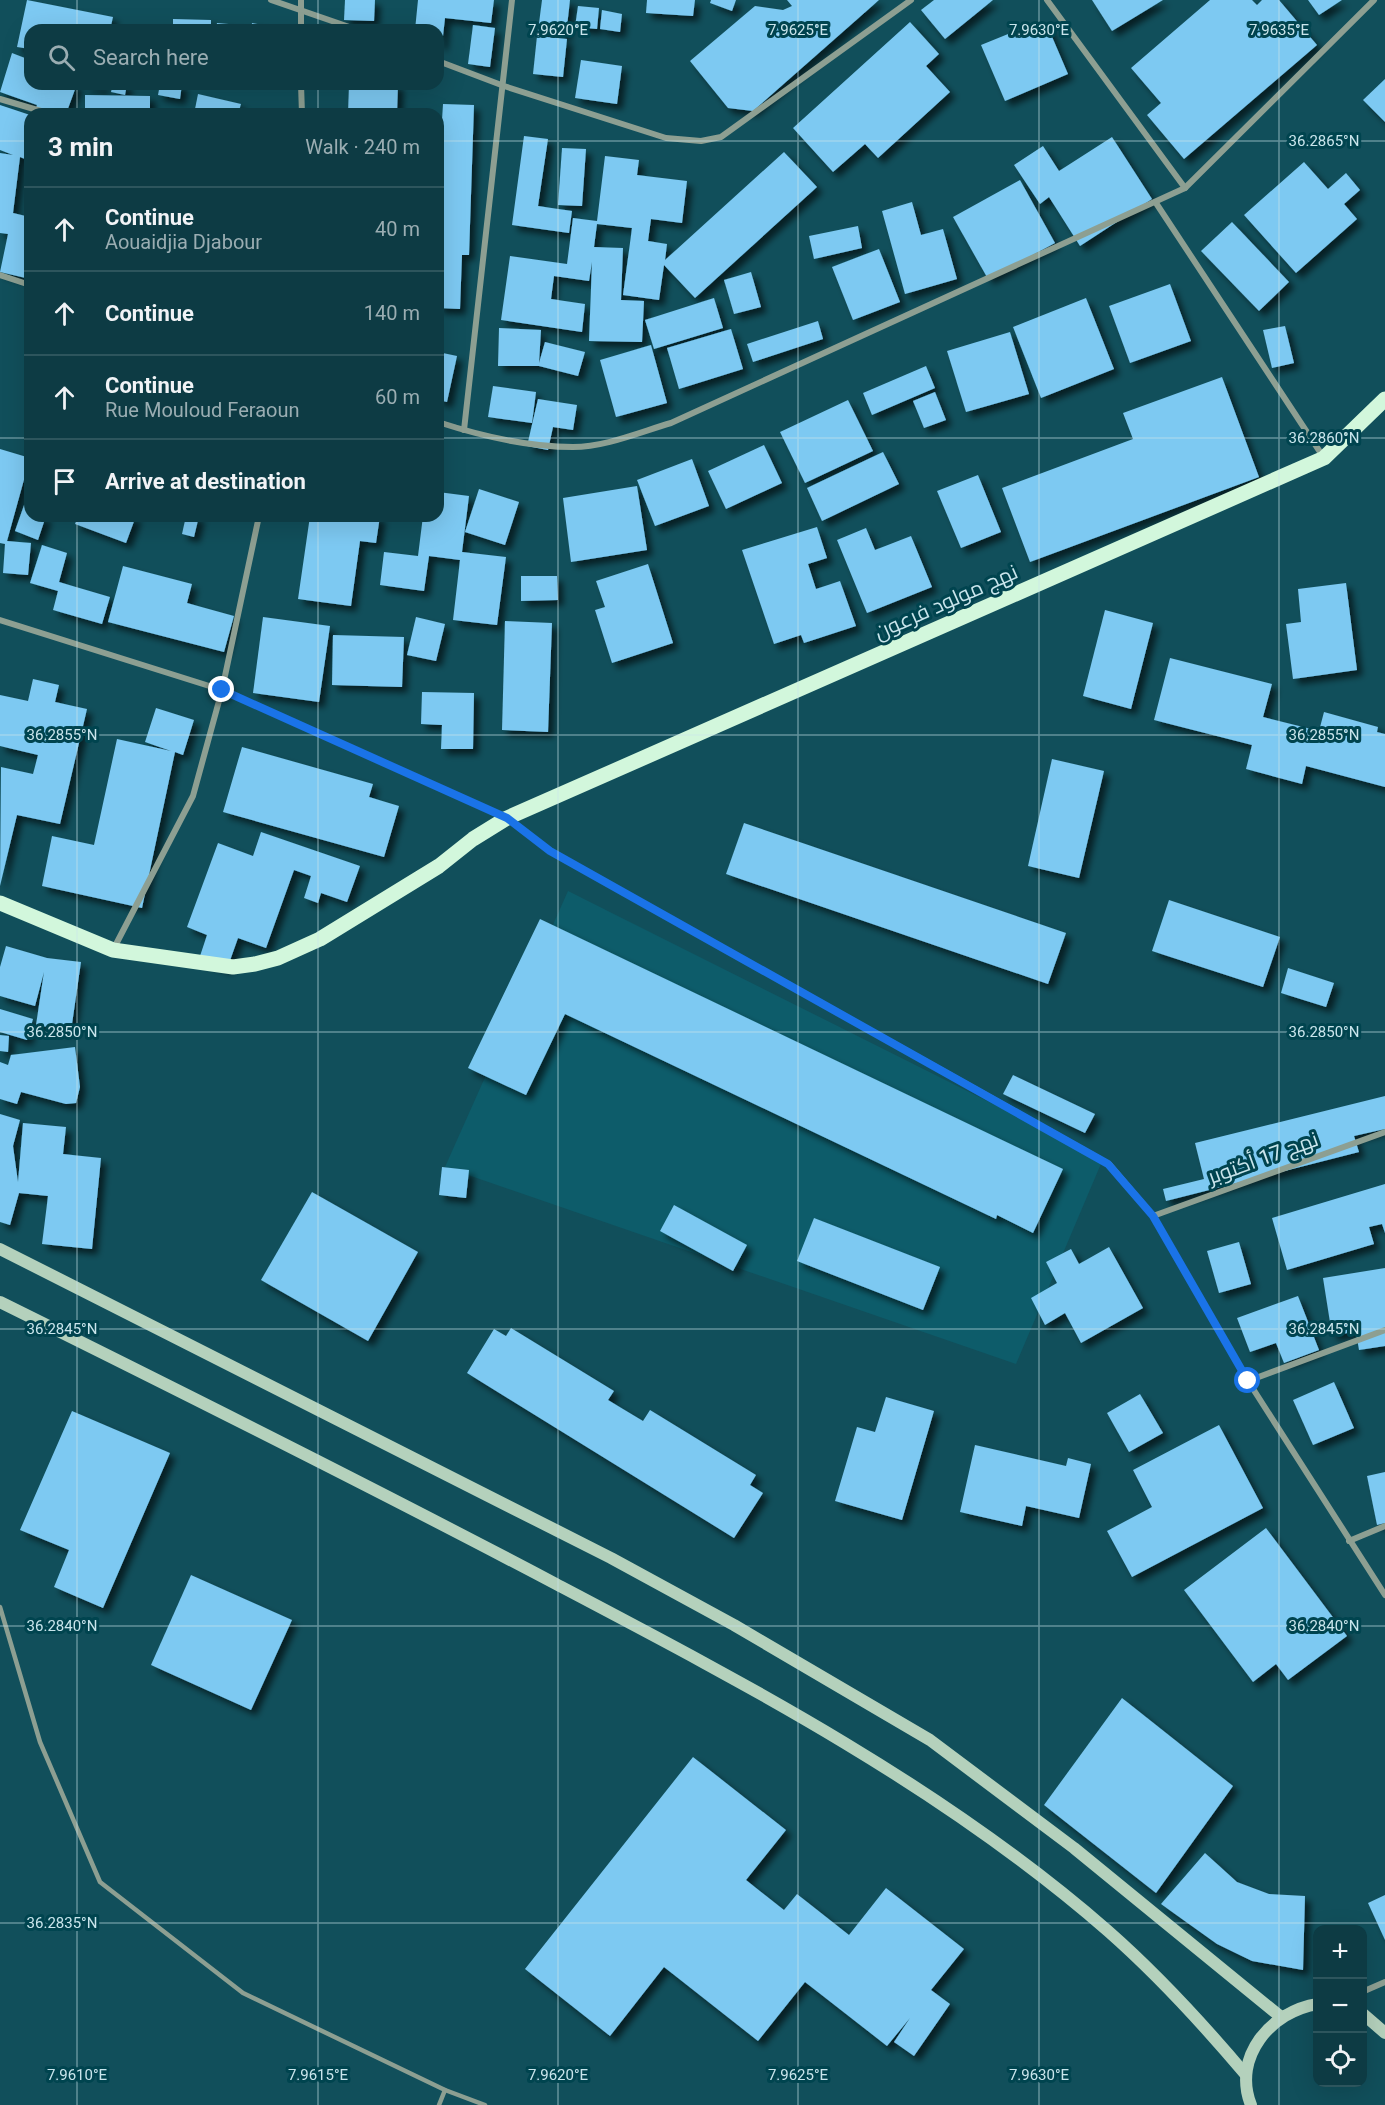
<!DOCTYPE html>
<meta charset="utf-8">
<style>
body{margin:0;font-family:Roboto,Cairo,sans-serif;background:#1b464f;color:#f1f3f6}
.controls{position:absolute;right:18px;bottom:18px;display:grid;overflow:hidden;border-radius:12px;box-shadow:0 6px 24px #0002}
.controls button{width:54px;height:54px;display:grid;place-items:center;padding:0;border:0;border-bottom:2px solid #2d555d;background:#0d3b44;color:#f1f3f6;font:30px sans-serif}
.stop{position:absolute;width:18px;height:18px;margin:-14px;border:4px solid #1a73e8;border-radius:50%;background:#fff}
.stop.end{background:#1a73e8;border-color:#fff;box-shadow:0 2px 6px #0008}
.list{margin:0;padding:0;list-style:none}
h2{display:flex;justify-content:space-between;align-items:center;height:78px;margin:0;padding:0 24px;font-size:26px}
h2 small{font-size:20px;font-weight:400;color:#9aadb2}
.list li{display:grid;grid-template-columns:39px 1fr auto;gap:18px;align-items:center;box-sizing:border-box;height:84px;padding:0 24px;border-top:2px solid #2d555d}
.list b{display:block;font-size:22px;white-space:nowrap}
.list p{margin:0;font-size:20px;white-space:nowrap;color:#9aadb2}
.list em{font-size:20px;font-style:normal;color:#9aadb2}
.icon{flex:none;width:33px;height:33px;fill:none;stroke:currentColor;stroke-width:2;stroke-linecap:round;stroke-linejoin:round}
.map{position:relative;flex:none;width:1385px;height:2105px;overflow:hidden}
.search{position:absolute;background:#0d3b44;box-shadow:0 6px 24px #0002;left:24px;top:24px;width:420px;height:66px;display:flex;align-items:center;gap:15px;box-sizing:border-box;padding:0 21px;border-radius:18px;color:#9aadb2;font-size:22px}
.panel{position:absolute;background:#0d3b44;box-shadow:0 6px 24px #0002;left:24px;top:108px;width:420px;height:414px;border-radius:18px}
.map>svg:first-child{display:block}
.built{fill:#0d5c6a}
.building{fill:#7dc9f2;filter:url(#shadow)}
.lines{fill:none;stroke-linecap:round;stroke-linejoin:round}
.service{stroke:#8d9f92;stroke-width:4.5}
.minor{stroke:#8d9f92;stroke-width:6}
.secondary{stroke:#b4d1bc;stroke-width:12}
.primary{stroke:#d2f7dc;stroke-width:15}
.route{stroke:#1a73e8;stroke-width:8}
.ticks{fill:none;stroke:#c9e5ec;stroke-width:1.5;stroke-opacity:0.45}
.labels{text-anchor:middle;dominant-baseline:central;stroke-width:6;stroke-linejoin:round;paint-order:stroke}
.street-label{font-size:21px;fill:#c9e5ec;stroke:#00444f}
.ticks-label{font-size:15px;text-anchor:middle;fill:#c9e5ec;stroke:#00444f;stroke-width:6;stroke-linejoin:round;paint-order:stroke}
</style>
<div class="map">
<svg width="1385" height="2105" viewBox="0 0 1385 2105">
<defs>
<filter id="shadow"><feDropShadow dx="5.5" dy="5.5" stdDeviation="3" flood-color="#0009"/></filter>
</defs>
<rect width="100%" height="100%" fill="#114f5b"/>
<polygon class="built" points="568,891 1103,1159 1016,1364 445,1167"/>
<g class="building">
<polygon points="27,0 113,17 110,30 30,30 30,49 17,47"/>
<polygon points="345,0 375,0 374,21 344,20"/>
<polygon points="418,0 494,0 491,23 445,18 442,45 438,44 438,30 415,30"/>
<polygon points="542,0 570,0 566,35 538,31"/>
<polygon points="647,0 695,0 693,16 646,13"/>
<polygon points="711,0 736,0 732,11 710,3"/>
<polygon points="787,0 879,0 753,111 728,108 690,61 755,6 783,10 792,6"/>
<polygon points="934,0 993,0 945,39 921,10"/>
<polygon points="1092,0 1163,0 1112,31"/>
<polygon points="1210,0 1252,0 1257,5 1262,0 1279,0 1317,45 1184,159 1147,115 1161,103 1131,68"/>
<polygon points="1308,0 1342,0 1319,15"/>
<polygon points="578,6 599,8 597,29 575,27"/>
<polygon points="602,10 622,14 620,32 600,29"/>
<polygon points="173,19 211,20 211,30 173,30"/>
<polygon points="910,22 939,54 926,66 950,92 878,158 865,144 833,172 793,128"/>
<polygon points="217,23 240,25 239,30 216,30"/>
<polygon points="252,23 284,29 284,30 251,30"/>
<polygon points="473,25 495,28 490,67 468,64"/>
<polygon points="1047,25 1068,74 1005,101 981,45 1013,32 1016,38"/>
<polygon points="537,36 567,39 563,77 533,74"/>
<polygon points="12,53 30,60 30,84 77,84 66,114 34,114 37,105 0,92"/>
<polygon points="581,60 622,66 617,104 575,98"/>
<polygon points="1385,79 1385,122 1363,100"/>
<polygon points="85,84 104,84 103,89 84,86"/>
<polygon points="113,84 127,84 125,95 111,92"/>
<polygon points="160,84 182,84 180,99 158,95"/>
<polygon points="349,84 398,84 397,114 348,114"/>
<polygon points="198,94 241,104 238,114 194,114"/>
<polygon points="85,95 150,96 150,114 85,114"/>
<polygon points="443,104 474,105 469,255 462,255 460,309 438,308 438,185"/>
<polygon points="0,105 30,115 30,161 20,157 13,213 30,217 30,279 0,272 8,234 0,233 0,153 13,155 0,150"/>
<polygon points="524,136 548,139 538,206 572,211 569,233 512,225"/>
<polygon points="1112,137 1152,199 1080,246 1049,197 1040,204 1014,165 1043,146 1059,171"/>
<polygon points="562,148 586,149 582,206 558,205"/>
<polygon points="784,152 817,187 695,298 664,265 659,300 623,295 632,228 597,224 594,247 623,248 621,300 644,301 642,342 589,341 592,262 589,281 554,276 551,299 585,304 582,332 501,320 510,256 567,264 573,218 597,221 605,156 639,160 637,175 687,181 682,223 651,219 648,241 667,244 665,260"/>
<polygon points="1304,162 1328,189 1346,173 1360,190 1344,204 1357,219 1296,273 1244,215"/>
<polygon points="1020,180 1055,243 988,279 953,217"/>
<polygon points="912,202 921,235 943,229 957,279 905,294 882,211"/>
<polygon points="1232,222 1289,282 1259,311 1201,251"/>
<polygon points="858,226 862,248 814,259 809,236"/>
<polygon points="879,249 900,302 853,320 832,267"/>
<polygon points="751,272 761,307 734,314 724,280"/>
<polygon points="1170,284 1191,341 1130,363 1109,306"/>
<polygon points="714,298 723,328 654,349 645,320"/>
<polygon points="1086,298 1114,369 1041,398 1013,327"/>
<polygon points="818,321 823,339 753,362 747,344"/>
<polygon points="1285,326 1294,363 1272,368 1263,330"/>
<polygon points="499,328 541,330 539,363 545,342 585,352 578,376 539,366 498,366"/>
<polygon points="731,329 743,369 679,389 667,348"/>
<polygon points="1010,332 1029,394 966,412 947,351"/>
<polygon points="651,345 667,403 616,417 600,360"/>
<polygon points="438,352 457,356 447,402 438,400"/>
<polygon points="926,366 935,388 872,415 863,393"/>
<polygon points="1222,377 1259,477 1030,562 1002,488 1133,439 1123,413"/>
<polygon points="493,386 536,392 532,423 488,417"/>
<polygon points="935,392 946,420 924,428 913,401"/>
<polygon points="538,399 577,405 573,430 553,427 548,450 527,446"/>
<polygon points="848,400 873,451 805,483 780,432"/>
<polygon points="764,445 782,483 726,509 708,471"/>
<polygon points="0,449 30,458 7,541 31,543 28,575 3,573 5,544 0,543"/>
<polygon points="883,452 899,484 822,521 807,488"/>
<polygon points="692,459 709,506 655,526 637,480"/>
<polygon points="978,475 1001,532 961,548 937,491"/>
<polygon points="637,486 647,550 571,562 563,498"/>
<polygon points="30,488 30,516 46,516 38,540 15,531"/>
<polygon points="479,489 519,502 505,545 465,532"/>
<polygon points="438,492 469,496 462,552 506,557 497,625 453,620 460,560 429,556 424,591 380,585 384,552 418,556 423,516 438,516"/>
<polygon points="78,516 136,516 126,543 75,524"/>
<polygon points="186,516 199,516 194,537 182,534"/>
<polygon points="310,516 380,516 376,543 360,541 351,606 298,599"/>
<polygon points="817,527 827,558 808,564 816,589 840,581 856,626 804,643 801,635 774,644 742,550"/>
<polygon points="866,528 875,550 911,536 932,587 867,613 837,540"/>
<polygon points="42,545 67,553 59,582 110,597 102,624 53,610 58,591 30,583"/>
<polygon points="648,564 673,643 612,663 595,610 605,607 596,581"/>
<polygon points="123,566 192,584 187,603 234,616 224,652 108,622"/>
<polygon points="521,576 557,576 558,600 521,601"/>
<polygon points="1346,583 1357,670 1293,679 1286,624 1301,622 1298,589"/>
<polygon points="1105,610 1153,623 1131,709 1083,696"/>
<polygon points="263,617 330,626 319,702 253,693"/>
<polygon points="416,617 445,624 436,661 407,655"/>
<polygon points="505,621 552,623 548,732 502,730"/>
<polygon points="333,635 404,637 402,687 332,685"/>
<polygon points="1170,658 1272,684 1263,717 1319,731 1324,712 1378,727 1377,732 1385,734 1385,787 1306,766 1302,784 1246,769 1252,745 1154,720"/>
<polygon points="33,679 59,685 55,702 87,709 60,824 17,815 0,886 1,767 33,774 38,755 0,746 0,695 28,701"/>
<polygon points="422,692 474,693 473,749 441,749 442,725 421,724"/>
<polygon points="156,708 194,720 183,755 175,752 142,908 42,886 52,836 94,845 117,739 171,751 145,742"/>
<polygon points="242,747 373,784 369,797 399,806 384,857 223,812"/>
<polygon points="1052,759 1104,771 1079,878 1028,866"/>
<polygon points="744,823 1066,933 1048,984 726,874"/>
<polygon points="261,832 360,866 347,902 321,893 318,903 304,898 311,876 294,870 266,948 238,938 227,969 199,959 207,935 187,927 218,843 253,856"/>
<polygon points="1169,900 1280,937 1263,987 1152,951"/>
<polygon points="540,919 1063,1169 1033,1233 997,1215 996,1219 565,1014 526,1095 468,1068"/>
<polygon points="6,946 47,958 81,962 71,1031 36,1025 44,972 35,1006 0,996 0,967"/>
<polygon points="1288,968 1334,983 1326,1007 1281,993"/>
<polygon points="0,1009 33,1019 27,1040 0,1032"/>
<polygon points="0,1035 9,1036 8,1052 0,1051"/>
<polygon points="75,1047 80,1087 76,1103 66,1104 21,1092 17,1104 0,1099 0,1062 8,1065 11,1055"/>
<polygon points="1013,1075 1095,1114 1085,1133 1003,1094"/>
<polygon points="1385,1096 1385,1129 1354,1136 1359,1152 1166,1201 1163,1189 1204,1179 1195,1143"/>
<polygon points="0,1114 20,1120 13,1146 18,1182 23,1123 66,1127 63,1154 101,1158 92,1249 42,1244 48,1196 19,1193 10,1225 0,1222"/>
<polygon points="442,1167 469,1170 466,1198 439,1195"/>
<polygon points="1385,1184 1385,1233 1382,1224 1369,1227 1374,1244 1287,1270 1272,1218"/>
<polygon points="312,1192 418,1252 368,1341 261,1280"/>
<polygon points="674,1205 747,1245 733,1271 660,1231"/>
<polygon points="814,1218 940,1267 923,1310 797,1261"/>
<polygon points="1239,1242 1251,1284 1219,1293 1207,1251"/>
<polygon points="1109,1247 1143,1308 1081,1343 1065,1313 1045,1325 1031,1298 1057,1283 1046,1262 1071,1249 1079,1264"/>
<polygon points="1385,1268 1385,1346 1359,1350 1356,1332 1332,1335 1323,1278"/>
<polygon points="1298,1296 1319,1350 1284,1363 1276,1343 1250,1352 1237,1318"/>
<polygon points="511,1328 614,1391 608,1400 643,1421 650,1410 756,1475 750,1485 763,1493 734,1538 467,1373 494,1329 506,1336"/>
<polygon points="1334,1382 1354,1428 1313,1445 1293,1400"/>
<polygon points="1140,1394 1163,1433 1129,1452 1107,1413"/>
<polygon points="886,1397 934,1411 902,1520 835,1501 857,1427 875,1432"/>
<polygon points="72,1411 170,1453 103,1608 54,1587 69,1550 20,1530"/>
<polygon points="1219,1425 1263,1508 1132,1577 1107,1531 1152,1507 1133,1470"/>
<polygon points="975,1445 1066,1466 1068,1458 1091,1464 1079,1518 1026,1506 1022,1526 960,1512"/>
<polygon points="1385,1472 1385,1523 1377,1525 1367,1476"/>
<polygon points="1266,1528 1347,1636 1288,1680 1276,1664 1253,1682 1184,1590"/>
<polygon points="191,1575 292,1620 251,1710 151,1665"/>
<polygon points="1122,1698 1233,1786 1156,1893 1044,1805"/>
<polygon points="693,1757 786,1830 746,1880 784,1910 797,1894 849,1935 886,1888 964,1949 931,1990 950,2004 914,2056 894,2042 910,2018 887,2046 805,1982 758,2041 664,1967 610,2036 525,1969"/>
<polygon points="1205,1853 1237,1882 1269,1894 1305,1896 1303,1970 1252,1961 1217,1944 1161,1904"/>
<polygon points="1385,1895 1385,1940 1368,1903"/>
</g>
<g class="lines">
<g class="service">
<polyline points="0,1607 40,1742 100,1882 243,1993 445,2090 485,2105"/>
<polyline points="439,2105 445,2090"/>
</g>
<g class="minor">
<polyline points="271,0 358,30"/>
<polyline points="1047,0 1185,188"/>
<polyline points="301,30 301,0"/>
<polyline points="438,61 504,86 666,138 701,141 721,137 911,0"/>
<polyline points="301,84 302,114"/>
<polyline points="0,99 51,114"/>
<polyline points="1156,203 1324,458"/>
<polyline points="0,275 30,285"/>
<path d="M438,422C481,436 528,447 573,447C605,447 640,432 671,423L1185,188L1374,0"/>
<polyline points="464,430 512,0"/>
<polyline points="0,620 222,690 507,818 550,851 1109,1164 1153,1216 1248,1381 1385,1595"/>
<polyline points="113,950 193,796 222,690 259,516"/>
<polyline points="1153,1216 1385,1132"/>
<polyline points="1248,1381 1385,1330"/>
<polyline points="1349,1541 1385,1526"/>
<polyline points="1362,1992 1385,1982"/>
</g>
<g class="secondary">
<polyline points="0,1249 611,1558 734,1625 930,1740 1074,1848 1281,2017"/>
<path d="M0,1302C186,1394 372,1487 556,1584C748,1685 943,1787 1108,1931C1158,1975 1203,2024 1246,2075"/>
<polyline points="1362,2013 1385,2033"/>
<path d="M1251,2105C1232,2057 1271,2011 1318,2004"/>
</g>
<polyline class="primary" points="0,903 113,950 233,967 255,964 278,958 320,939 439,866 473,839 507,818 1324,458 1385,399"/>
</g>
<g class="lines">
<polyline class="route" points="222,690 507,818 550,851 1108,1164 1153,1216 1248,1381"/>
</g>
<path class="ticks" d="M77,0V30M318,0V30M558,0V2105M798,0V2105M1039,0V2105M1279,0V2105M77,84V114M318,84V114M0,141H30M438,141H1385M0,438H30M438,438H1385M77,516V2105M318,516V2105M0,735H1385M0,1032H1385M0,1329H1385M0,1626H1385M0,1923H1385"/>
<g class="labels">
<g class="street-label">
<text transform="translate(946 602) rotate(-24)">نهج مولود فرعون</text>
<text transform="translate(1263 1158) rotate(-20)">نهج 17 أكتوبر</text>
</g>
</g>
<g class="ticks-label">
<text x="558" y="35">7.9620°E</text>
<text x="798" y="35">7.9625°E</text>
<text x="1039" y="35">7.9630°E</text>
<text x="1279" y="35">7.9635°E</text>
<text x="1324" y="146">36.2865°N</text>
<text x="1324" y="443">36.2860°N</text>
<text x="62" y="740">36.2855°N</text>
<text x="1324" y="740">36.2855°N</text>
<text x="62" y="1037">36.2850°N</text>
<text x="1324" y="1037">36.2850°N</text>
<text x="62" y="1334">36.2845°N</text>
<text x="1324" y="1334">36.2845°N</text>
<text x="62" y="1631">36.2840°N</text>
<text x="1324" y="1631">36.2840°N</text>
<text x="62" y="1928">36.2835°N</text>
<text x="77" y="2080">7.9610°E</text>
<text x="318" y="2080">7.9615°E</text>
<text x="558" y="2080">7.9620°E</text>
<text x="798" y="2080">7.9625°E</text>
<text x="1039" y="2080">7.9630°E</text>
</g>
</svg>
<div class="controls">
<button>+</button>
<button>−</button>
<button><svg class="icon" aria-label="locate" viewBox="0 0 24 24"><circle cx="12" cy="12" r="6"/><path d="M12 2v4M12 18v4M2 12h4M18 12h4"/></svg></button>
</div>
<div class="stop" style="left:1248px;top:1381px"></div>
<div class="stop end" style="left:222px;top:690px"></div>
<div class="search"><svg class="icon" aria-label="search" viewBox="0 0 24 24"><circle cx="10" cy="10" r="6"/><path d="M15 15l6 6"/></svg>Search here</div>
<section class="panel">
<h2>3 min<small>Walk · 240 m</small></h2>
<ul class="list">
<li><svg class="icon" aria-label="ahead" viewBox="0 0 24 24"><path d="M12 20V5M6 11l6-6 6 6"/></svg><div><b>Continue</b><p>Aouaidjia Djabour</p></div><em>40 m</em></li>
<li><svg class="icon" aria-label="ahead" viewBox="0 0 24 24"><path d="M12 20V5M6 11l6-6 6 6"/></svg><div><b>Continue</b></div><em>140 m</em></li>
<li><svg class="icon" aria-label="ahead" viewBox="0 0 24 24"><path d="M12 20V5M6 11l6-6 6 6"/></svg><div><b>Continue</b><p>Rue Mouloud Feraoun</p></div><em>60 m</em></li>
<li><svg class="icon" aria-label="arrive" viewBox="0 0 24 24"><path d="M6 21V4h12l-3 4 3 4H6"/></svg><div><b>Arrive at destination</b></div></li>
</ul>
</section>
</div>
